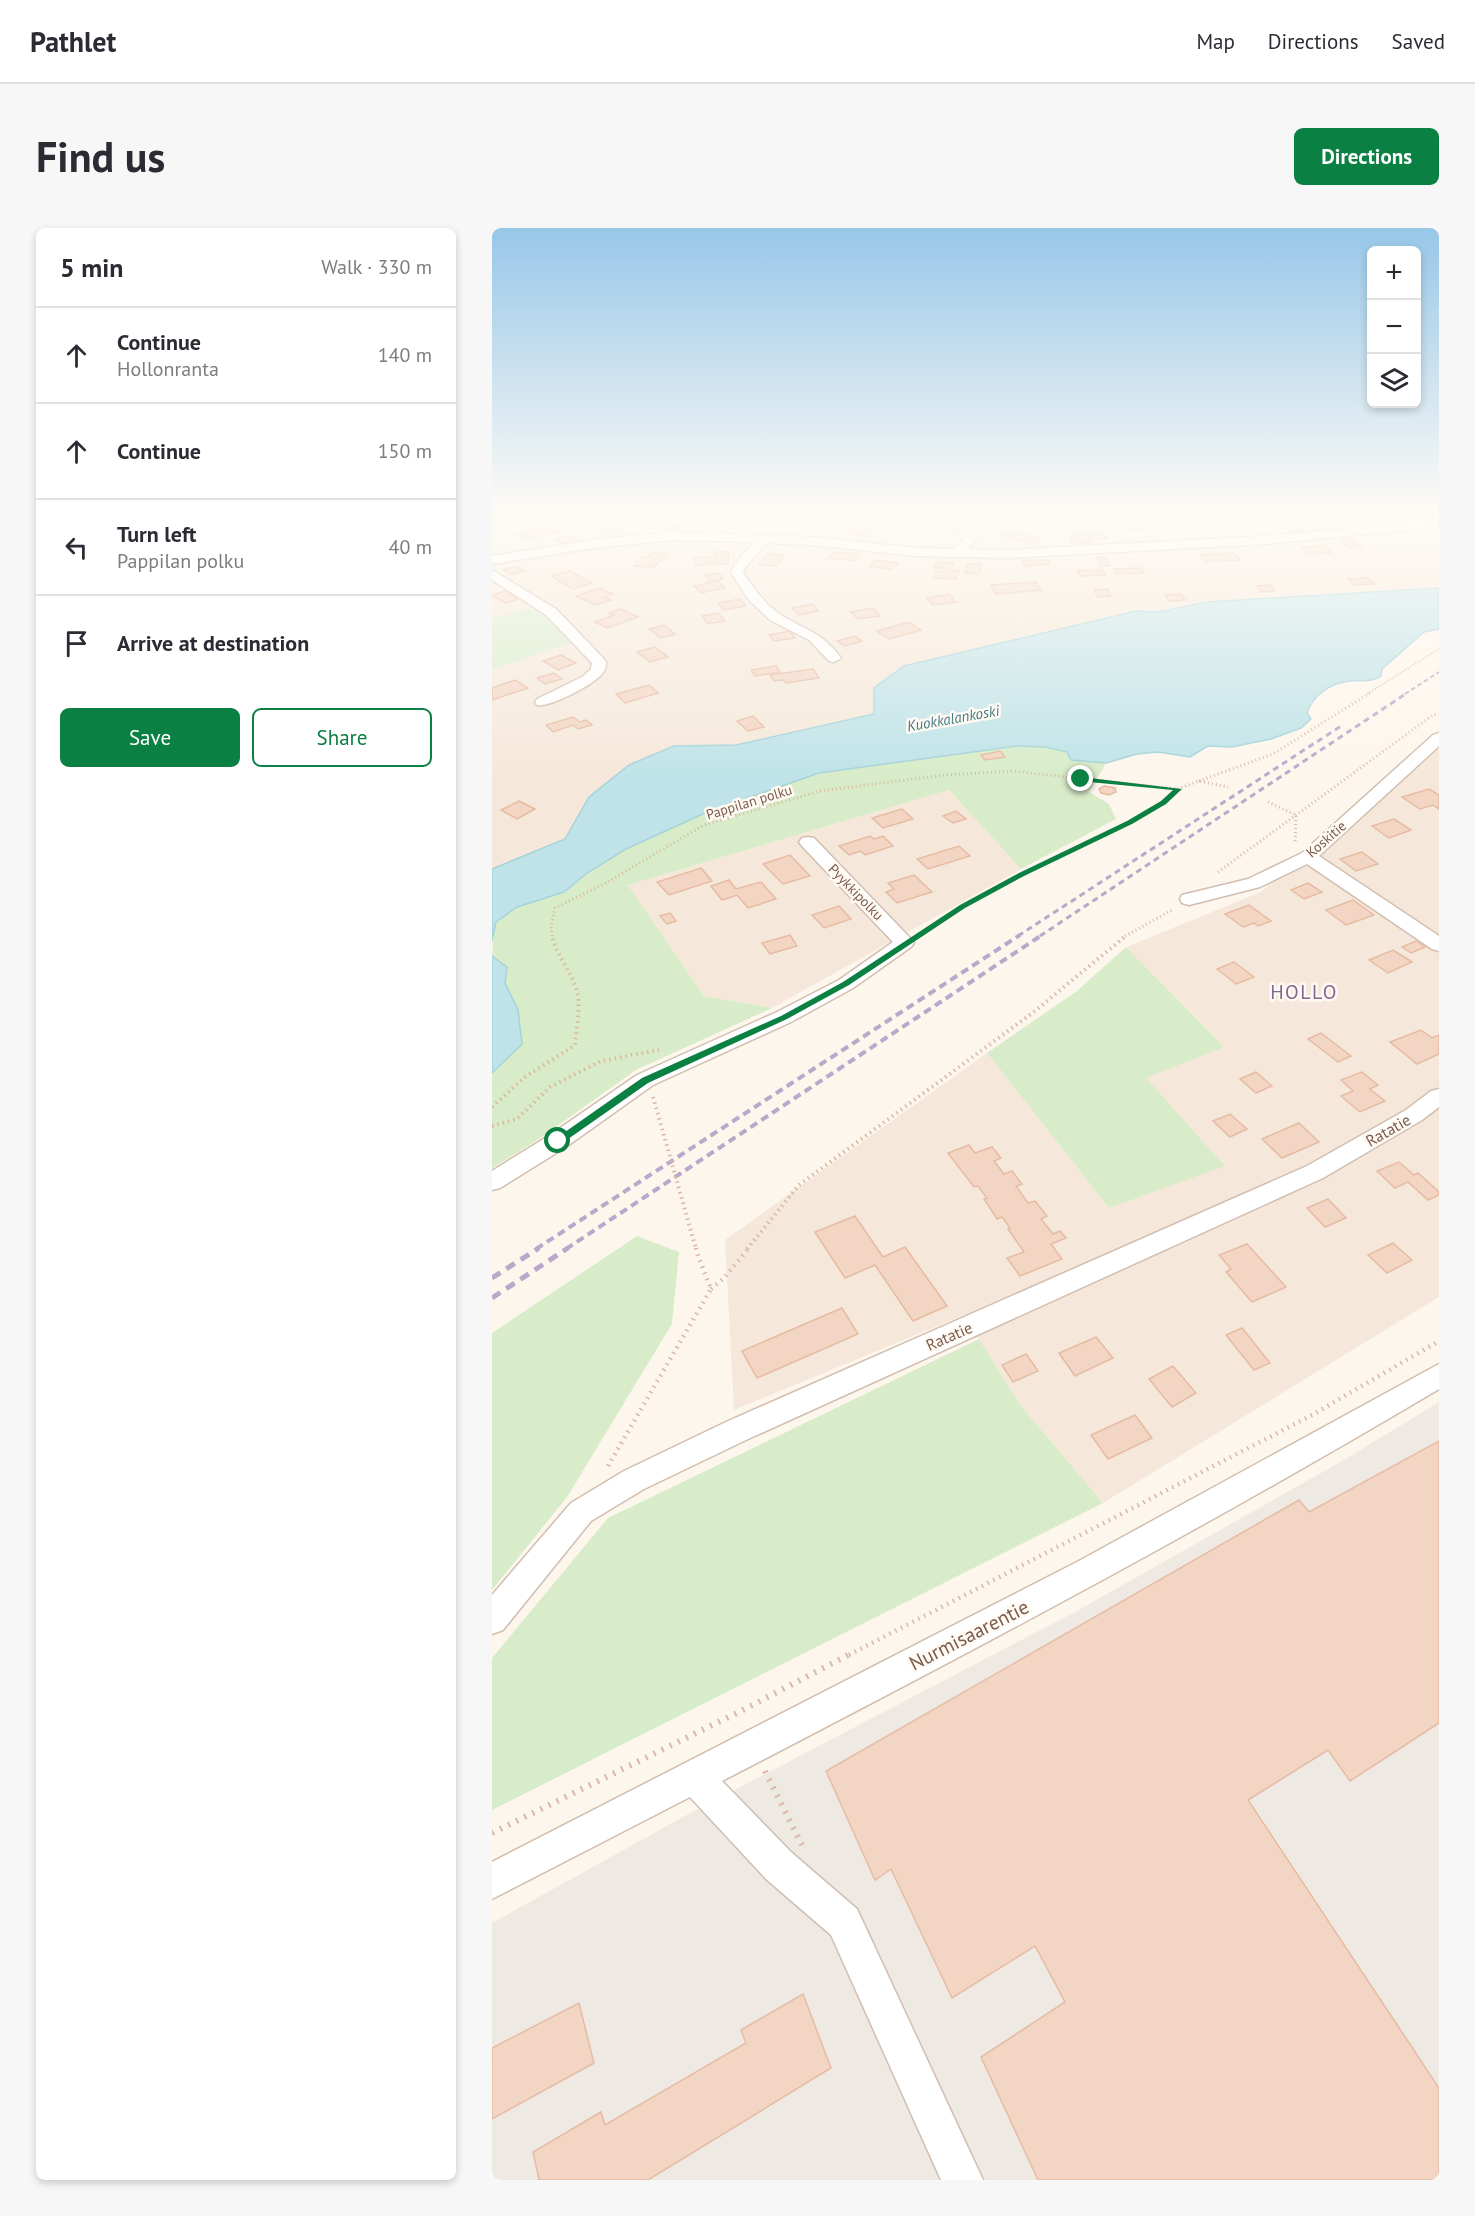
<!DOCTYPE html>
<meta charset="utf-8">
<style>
body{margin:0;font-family:"PT Sans",sans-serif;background:#f7f7f7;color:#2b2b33}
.controls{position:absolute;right:18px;top:18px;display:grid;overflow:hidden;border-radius:9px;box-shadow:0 3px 9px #0003}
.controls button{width:54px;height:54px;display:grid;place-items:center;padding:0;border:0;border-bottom:2px solid #e1e1e2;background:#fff;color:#2b2b33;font:30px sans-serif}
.stop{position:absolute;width:18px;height:18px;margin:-14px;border:4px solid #0b8043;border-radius:50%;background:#fff}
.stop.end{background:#0b8043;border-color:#fff;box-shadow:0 2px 6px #0008}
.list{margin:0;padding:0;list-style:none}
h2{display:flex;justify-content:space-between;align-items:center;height:78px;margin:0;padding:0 24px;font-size:26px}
h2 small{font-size:20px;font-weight:400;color:#7c7c81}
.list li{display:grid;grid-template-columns:39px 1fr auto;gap:18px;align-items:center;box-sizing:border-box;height:96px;padding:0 24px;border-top:2px solid #e1e1e2}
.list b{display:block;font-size:22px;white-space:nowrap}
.list p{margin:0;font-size:20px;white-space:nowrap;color:#7c7c81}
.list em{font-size:20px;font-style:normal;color:#7c7c81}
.actions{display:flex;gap:12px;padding:18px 24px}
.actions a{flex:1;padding:14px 0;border:2px solid #0b8043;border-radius:9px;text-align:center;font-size:21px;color:#0b8043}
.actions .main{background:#0b8043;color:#fff}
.icon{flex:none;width:33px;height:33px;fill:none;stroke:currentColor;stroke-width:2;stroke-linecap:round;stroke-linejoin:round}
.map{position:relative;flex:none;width:947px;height:1952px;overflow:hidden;border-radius:9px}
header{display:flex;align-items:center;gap:36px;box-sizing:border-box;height:84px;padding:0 30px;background:#fff;border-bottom:2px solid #e1e1e2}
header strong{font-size:28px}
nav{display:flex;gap:33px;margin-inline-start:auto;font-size:21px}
.intro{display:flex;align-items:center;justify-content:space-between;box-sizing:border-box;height:144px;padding:0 36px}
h1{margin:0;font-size:42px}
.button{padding:15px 27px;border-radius:9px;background:#0b8043;color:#fff;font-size:21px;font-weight:700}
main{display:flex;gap:36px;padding:0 36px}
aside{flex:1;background:#fff;border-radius:9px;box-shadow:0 3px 9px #0003}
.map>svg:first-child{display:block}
.residential{fill:#f5e8da}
.industrial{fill:#efe9e4}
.green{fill:#d8ecc9}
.water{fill:#bfe3e8;stroke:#a5d3da;stroke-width:1.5}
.building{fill:#f3d5c3;stroke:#e6bba3;stroke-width:1.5}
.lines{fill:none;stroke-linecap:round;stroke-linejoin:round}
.minor-casing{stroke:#d1beb0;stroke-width:3}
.major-casing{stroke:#dad1cd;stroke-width:3}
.path-far4{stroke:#d9b8a5;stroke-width:2;stroke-dasharray:1 2;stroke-linecap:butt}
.path-far3{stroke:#d9b8a5;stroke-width:3;stroke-dasharray:1 3;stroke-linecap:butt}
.path-far2{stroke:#d9b8a5;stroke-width:4;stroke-dasharray:1.5 4;stroke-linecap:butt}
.path-far1{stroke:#d9b8a5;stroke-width:4.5;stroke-dasharray:1.5 5;stroke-linecap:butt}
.path{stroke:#d9b8a5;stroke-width:6;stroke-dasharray:2 7;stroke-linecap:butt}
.minor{fill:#fff;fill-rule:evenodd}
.major{fill:#fbd9a5;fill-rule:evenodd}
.rail-far3{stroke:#b9a8c9;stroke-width:2;stroke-dasharray:4.5 3;stroke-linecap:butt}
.rail-far2{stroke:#b9a8c9;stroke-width:3;stroke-dasharray:6 4.5;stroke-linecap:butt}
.rail-far1{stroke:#b9a8c9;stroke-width:4;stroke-dasharray:8 5;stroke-linecap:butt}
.rail{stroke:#b9a8c9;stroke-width:5;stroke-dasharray:10 7;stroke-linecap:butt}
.path-bridge-far1{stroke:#d9b8a5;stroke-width:4;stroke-dasharray:1.5 4;stroke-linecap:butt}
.path-bridge{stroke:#d9b8a5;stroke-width:4.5;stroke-dasharray:1.5 5;stroke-linecap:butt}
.route{fill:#0b8043}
.labels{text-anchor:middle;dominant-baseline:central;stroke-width:5;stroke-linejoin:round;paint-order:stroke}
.far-street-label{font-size:14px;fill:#7a5c4d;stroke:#fffaf3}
.far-water-label{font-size:15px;font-style:italic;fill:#437c86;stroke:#fffaf3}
.street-label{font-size:16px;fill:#7a5c4d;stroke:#fffaf3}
.quarter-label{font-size:20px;letter-spacing:1.5px;fill:#846695;stroke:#fffaf3}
.near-street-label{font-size:20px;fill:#7a5c4d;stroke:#fffaf3}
</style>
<header>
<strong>Pathlet</strong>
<nav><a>Map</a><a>Directions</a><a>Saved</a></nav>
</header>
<div class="intro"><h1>Find us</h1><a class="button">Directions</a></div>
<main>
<aside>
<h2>5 min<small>Walk · 330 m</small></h2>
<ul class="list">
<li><svg class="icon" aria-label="ahead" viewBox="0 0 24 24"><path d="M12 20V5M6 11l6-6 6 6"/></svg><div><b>Continue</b><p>Hollonranta</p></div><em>140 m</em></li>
<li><svg class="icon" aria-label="ahead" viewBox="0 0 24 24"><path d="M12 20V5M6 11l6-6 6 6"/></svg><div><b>Continue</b></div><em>150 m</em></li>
<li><svg class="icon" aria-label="left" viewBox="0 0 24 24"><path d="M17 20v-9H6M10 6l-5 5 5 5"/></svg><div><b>Turn left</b><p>Pappilan polku</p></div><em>40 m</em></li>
<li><svg class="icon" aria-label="arrive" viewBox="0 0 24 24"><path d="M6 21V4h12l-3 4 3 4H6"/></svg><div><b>Arrive at destination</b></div></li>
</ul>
<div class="actions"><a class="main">Save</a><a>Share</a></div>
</aside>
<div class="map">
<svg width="947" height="1952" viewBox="0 0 947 1952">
<rect width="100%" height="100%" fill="#fdf6ec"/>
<g class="residential">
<polygon points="85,279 947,279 947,360 715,374 667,384 644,383 412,438 382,460 382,486 244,517 182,518 97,569 73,611 0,641 0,306 79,284"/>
<polygon points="947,515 947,1069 611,1275 529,1178 472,1087 242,1182 233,1012 495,825 617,980 732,937 653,850 731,818 634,719 769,664"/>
<polygon points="457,562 529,641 280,780 212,768 136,657"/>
</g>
<polygon class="industrial" points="947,1174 947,1952 0,1952 0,1695 191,1589 583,1384 852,1232"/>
<g class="green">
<polygon points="37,380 56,391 81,414 0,442 0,391"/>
<polygon points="525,518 553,519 575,524 579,532 614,535 597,564 617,576 624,591 529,641 457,562 136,657 212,768 280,780 144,842 47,911 0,940 0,845 30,816 26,782 13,755 15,740 0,728 3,694 25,679 72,664 95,645 134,621 215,584 327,545"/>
<polygon points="634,719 732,819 654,850 733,938 617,980 495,825 585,763"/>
<polygon points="145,1008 187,1024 180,1096 75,1269 0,1362 0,1105"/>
<polygon points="487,1111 529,1178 611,1275 0,1582 0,1430 116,1290"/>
</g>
<g class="water">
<path d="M947,360V401L932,404L890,441L889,448C874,456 872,451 858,453C838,455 821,467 815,485L819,491L809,500L779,511L740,519L716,518L698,529L666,524L645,526L614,535L579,532L575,524L553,519L525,518L327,545L215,584L134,621L95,645L72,664L25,679L4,694L0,713V641L73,611L97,569L137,537L182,518L244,517L382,486V460L412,438L644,383L667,384L715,374Z"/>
<polygon points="0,728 15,739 13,755 26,782 30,816 0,845"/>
</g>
<g class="building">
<polygon points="139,279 178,279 189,284 162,292 146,285 161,281 157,280 142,284 135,281"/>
<polygon points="205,279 229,279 210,285 199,281"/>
<polygon points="620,279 632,279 637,280 621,288 609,285"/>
<polygon points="920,279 940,279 945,285 924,285"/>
<polygon points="292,280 307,284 284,295 269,291"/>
<polygon points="643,280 672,283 670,288 640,285"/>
<polygon points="817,280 821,283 835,281 844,288 814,289 804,281"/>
<polygon points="883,282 896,291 871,293 859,285"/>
<polygon points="692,285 698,293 684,294 678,286"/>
<polygon points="552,287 568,290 553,300 537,296"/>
<polygon points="790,287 809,303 798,304 792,299 783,300 770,288"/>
<polygon points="369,290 386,291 385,293 395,293 391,298 382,297 375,308 357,306"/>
<polygon points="736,290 746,295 722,301 712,296"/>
<polygon points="128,291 142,297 114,306 103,301"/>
<polygon points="174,292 187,298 173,302 160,297"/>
<polygon points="651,292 657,301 635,302 631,296 642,296 640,293"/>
<polygon points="464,295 475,296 468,304 458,303 460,300 454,300"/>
<polygon points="52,299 68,304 33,311 24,306"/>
<polygon points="519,303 549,310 540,315 510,308"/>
<polygon points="612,305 614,311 597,310 599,314 595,315 580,314 578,307"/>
<polygon points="77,307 85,311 69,316 61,311"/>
<polygon points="862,311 870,319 857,320 849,312"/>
<polygon points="833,318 840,325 817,326 810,319"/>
<polygon points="237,323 236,336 202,337 203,330 223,329 224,324"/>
<polygon points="343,324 368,326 363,333 337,330"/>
<polygon points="159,325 175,326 162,339 142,338 149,329 155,330"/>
<polygon points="742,325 748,332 714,334 708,327"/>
<polygon points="275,326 292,327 284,338 267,337"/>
<polygon points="605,329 613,329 618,338 609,338"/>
<polygon points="384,332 406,335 400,341 378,339"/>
<polygon points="530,332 557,332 558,336 536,338 531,337"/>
<polygon points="445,334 462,335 459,342 467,343 464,351 442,350 445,343 449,344 451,340 443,340"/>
<polygon points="475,336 489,336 487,346 473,345"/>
<polygon points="24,338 32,343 20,346 12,342"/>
<polygon points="649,340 652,345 625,346 622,341"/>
<polygon points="611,342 613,347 588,348 585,343"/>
<polygon points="78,343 100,355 81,361 59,348"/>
<polygon points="227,345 231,351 217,353 213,347"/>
<polygon points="876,350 883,356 862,357 856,351"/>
<polygon points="226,353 233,360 209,365 202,358"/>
<polygon points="544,354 549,362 504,366 499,357"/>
<polygon points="778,357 783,363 769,364 765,358"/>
<polygon points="108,360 121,366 113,369 119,372 103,377 84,368"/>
<polygon points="615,361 619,368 606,369 602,362"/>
<polygon points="13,363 26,371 13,375 0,367"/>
<polygon points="457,366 464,374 441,377 435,370"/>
<polygon points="689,366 693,372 677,373 673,367"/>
<polygon points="248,371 254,378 232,382 226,375"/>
<polygon points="320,376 327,383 307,387 300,380"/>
<polygon points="381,380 388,388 366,391 359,384"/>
<polygon points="129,381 146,389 115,400 103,394 122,387 117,385"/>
<polygon points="226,385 233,393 216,396 210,388"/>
<polygon points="417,394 429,402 397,411 385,403"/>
<polygon points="172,397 183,406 169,410 157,401"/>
<polygon points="298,403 303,410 282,413 277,407"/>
<polygon points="362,408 370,413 353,418 345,413"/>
<polygon points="163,419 176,429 158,434 145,424"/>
<polygon points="69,427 84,435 66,442 51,433"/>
<polygon points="284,438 288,444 263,448 259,442"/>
<polygon points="321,441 327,450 294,455 292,452 282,453 278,447"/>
<polygon points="62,445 70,451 53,456 45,450"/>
<polygon points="23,452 36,460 0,472 0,460"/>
<polygon points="157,457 166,465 133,475 124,466"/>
<polygon points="261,488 272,499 256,503 245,493"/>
<polygon points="81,489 88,494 94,492 100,497 86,501 81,497 61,504 54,497"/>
<polygon points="508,523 513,529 493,532 489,527"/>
<polygon points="612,558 623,560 624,564 617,567 609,565 607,561"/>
<polygon points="937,561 947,567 947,581 941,577 928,581 910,569"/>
<polygon points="27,573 43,581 25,591 9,582"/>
<polygon points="410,581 421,591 391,600 380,590"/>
<polygon points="464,583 474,591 461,595 451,588"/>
<polygon points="902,591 919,602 897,610 880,598"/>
<polygon points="378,608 382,611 391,608 401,618 373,627 369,623 357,627 347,618"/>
<polygon points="467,618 478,628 436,641 425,631"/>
<polygon points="870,624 886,636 864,643 848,631"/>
<polygon points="298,627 318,648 291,656 271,636"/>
<polygon points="209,640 220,653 177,667 165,654"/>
<polygon points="422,647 440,664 405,675 394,664 402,661 396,655"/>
<polygon points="237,652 244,661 269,654 284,671 256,680 245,667 230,672 219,658"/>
<polygon points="816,655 830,664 812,671 799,662"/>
<polygon points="861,672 882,687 854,697 834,682"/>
<polygon points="757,677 779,693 766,698 762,695 751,699 733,686"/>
<polygon points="347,678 359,691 332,700 320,687"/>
<polygon points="178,685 184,693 175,696 168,688"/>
<polygon points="298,707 305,718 278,726 270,715"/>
<polygon points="924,713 933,719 919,725 910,719"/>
<polygon points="901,722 920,734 896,745 877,732"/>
<polygon points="742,734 762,749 744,756 725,741"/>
<polygon points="929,802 940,810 947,807 947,826 925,836 898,814"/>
<polygon points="829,805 859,828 846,834 816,811"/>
<polygon points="764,844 780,858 764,865 748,851"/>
<polygon points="870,844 886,857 878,861 893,873 868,884 849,868 861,863 849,852"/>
<polygon points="738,886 755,901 738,909 721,893"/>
<polygon points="807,895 827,914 790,930 770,911"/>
<polygon points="477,917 483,925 500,919 509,930 502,933 512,946 520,943 530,956 524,958 536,975 543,973 555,988 549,991 561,1006 568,1003 574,1010 559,1016 570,1031 528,1048 515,1030 532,1024 516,1001 518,1000 510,989 505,991 492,971 495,970 486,958 482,959 456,925"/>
<polygon points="907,934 922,947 926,945 947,964 947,967 936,972 916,954 903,960 885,943"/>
<polygon points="836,971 854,990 833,999 815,980"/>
<polygon points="363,988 391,1029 413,1019 455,1078 421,1093 383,1037 353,1050 323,1004"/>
<polygon points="901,1015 920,1032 895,1045 876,1027"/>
<polygon points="755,1016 794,1059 760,1074 734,1044 739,1041 727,1027"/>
<polygon points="350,1080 366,1106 265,1150 250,1123"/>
<polygon points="750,1100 778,1135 762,1142 734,1107"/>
<polygon points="604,1109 621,1130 583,1148 567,1125"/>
<polygon points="534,1126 546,1143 521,1154 510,1137"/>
<polygon points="681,1138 704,1165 680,1179 657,1151"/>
<polygon points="643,1187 660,1210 616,1231 599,1207"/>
<polygon points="947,1213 947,1495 858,1553 836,1522 756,1572 947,1860 947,1952 546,1952 489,1829 573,1774 543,1718 460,1770 399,1641 383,1652 334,1543 807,1272 817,1284"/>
<polygon points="311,1766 339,1840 156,1952 47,1952 41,1924 109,1884 113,1897 254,1815 249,1802"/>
<polygon points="87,1775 102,1835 0,1891 0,1820"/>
</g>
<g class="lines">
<g class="minor-casing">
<g id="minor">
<path d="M255,279H270L224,306L319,309L424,320L463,321C482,300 507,279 537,279L490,306L476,321L515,322L774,308L916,295L877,279C902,279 923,294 947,291V299L774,316L515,330L424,328L319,317L274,315L252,341L251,345C262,360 273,377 289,387C314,403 329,403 349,430L342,434L337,433L317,412L278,392L257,372L239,345L242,337L262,314L182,312L108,319L0,336V328L108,311L182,304L208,305Z"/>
<path d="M0,342L64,381L112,431L114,434C114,437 114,441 112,443C106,455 57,480 45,477L43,474L45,471L90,449L99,441L100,435L54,387L0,352Z"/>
<polygon points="947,505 947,518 827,628 947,708 947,723 940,721 815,636 768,659 697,677 690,675 688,671 690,667 756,651 810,625 941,507"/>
<polygon points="316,609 322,610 419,711 422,715 419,719 361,760 299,794 161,857 74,919 8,960 0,962 0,943 58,907 145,847 285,784 347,752 401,714 310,618 307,614 310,610"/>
<polygon points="947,861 947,879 930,892 831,950 254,1212 152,1261 99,1293 11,1402 0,1406 0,1367 79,1275 132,1243 234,1194 815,938 914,882 939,863"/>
<path d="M947,1136V1161C713,1300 472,1428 230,1553L300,1625L365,1681L491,1952H449L339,1707L274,1651L198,1569L0,1671V1634L585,1334Z"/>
</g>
</g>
<g class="major-casing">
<polygon id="major" points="26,279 49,279 47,282 0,295 0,286"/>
</g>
<g class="path-far4">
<polyline points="695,279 692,283 702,289 710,301"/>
<polyline points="52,289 81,303"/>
<polyline points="875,466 947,421"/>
</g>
<g class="path-far3">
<polyline points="707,553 781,526 878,465"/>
<polyline points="776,574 804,587 803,616"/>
<polyline points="726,644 941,487 947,486"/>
<polyline points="428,705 471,678 530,646 637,595 671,575 686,561 707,553 736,559"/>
<polyline points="60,708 59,700 63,680 112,656 212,597 328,563 453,547 519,543 686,561"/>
<polyline points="633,708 682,681"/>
</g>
<g class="path-far2">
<polyline points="161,869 173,911"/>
<path d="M0,879L33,849L83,817C84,802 88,784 86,769C83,746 64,729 60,707"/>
<polyline points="0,898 25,891 58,859 109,833 167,822"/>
<polyline points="255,1021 307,957 539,786 635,707"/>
</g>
<g class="path-far1">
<polyline points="219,1061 233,1049 257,1020"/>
<polyline points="116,1238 219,1061 205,1025"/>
<polyline points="357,1427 820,1187 947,1113"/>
</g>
<g class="path">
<polyline points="273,1543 310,1617"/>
<polyline points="0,1605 249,1483 360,1425"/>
</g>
<use href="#minor" class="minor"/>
<use href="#major" class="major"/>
<polyline class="rail-far3" points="913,466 947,444"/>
<g class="rail-far2">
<polyline points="526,708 849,498"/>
<polyline points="548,708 915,465"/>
</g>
<g class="rail-far1">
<polyline points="44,1021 528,707"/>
<polyline points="74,1021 550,707"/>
</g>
<g class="rail">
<polyline points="0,1050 47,1020"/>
<polyline points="0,1070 76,1020"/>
</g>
<polyline class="path-bridge-far1" points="173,911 204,1021"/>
<polyline class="path-bridge" points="204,1020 205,1025"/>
</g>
<linearGradient id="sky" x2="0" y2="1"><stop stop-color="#97c7e8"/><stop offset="0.51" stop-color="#fefbf6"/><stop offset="1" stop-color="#fefbf6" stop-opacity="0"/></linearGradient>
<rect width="947" height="552" fill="url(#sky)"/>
<polygon class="route" points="589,549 690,561 674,576 640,596 532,648 473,680 357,757 295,791 156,855 69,916 63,916 63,911 150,850 289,788 351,754 468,677 527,645 635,593 669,573 681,562 587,553"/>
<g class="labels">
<g class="far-street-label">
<text transform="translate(257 574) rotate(-17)">Pappilan polku</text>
<text transform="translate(834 611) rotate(-41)">Koskitie</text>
<text transform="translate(364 664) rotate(46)">Pyykkipolku</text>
</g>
<g class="far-water-label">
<text transform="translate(461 490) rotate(-10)">Kuokkalankoski</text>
</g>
<g class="street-label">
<text transform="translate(896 902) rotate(-30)">Ratatie</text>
<text transform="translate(457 1108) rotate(-24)">Ratatie</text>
</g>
<g class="quarter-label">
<text x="812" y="764">HOLLO</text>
</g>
<g class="near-street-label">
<text transform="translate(477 1407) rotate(-27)">Nurmisaarentie</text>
</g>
</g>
</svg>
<div class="controls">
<button>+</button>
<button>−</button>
<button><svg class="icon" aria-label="layers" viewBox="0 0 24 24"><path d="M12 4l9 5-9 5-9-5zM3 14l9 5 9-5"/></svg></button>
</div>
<div class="stop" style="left:66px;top:913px"></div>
<div class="stop end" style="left:589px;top:551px"></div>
</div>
</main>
